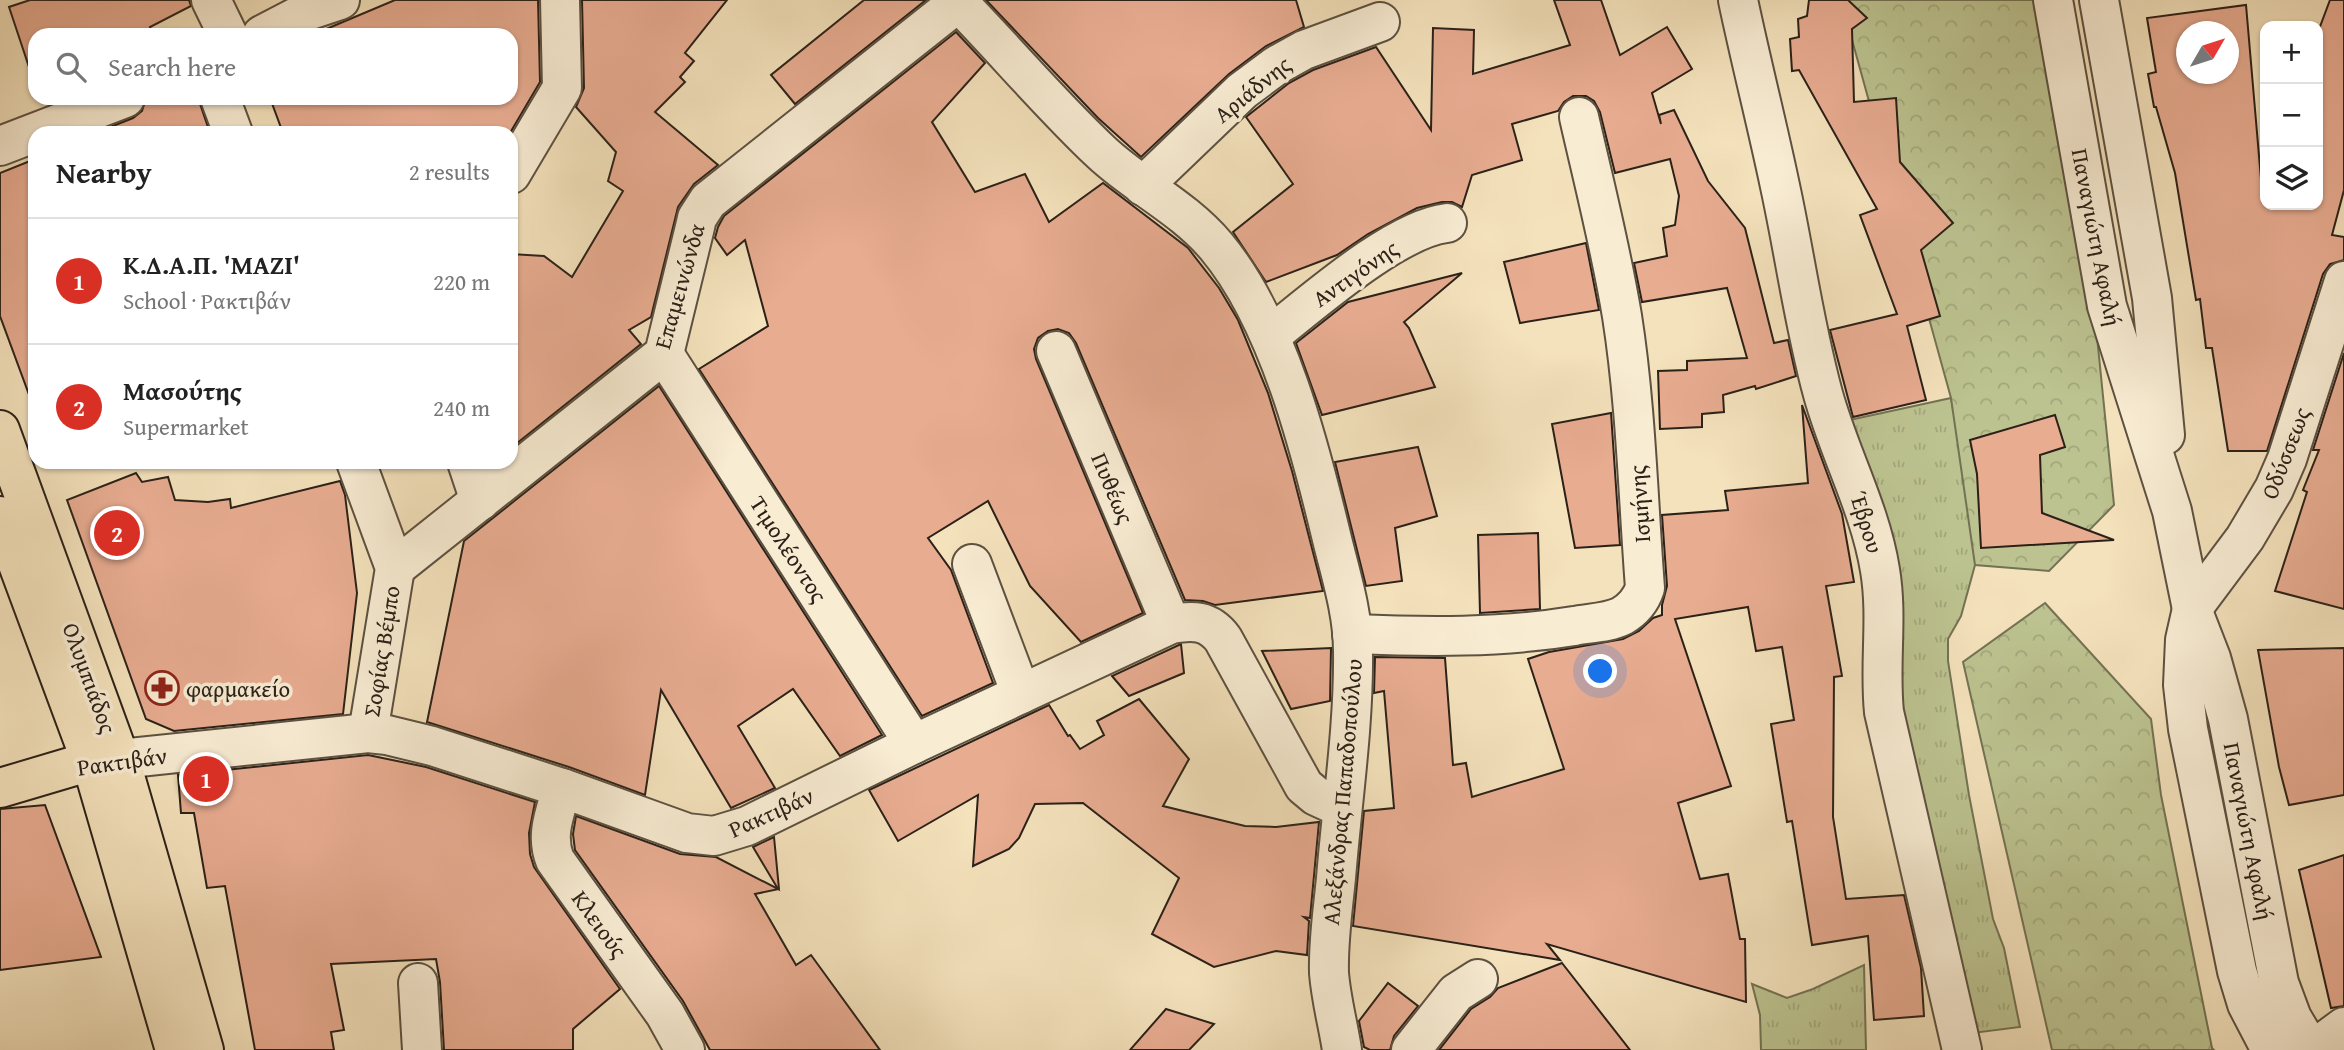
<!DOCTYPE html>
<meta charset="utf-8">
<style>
body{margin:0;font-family:"Gentium Book Plus",serif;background:#f6f6f6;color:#222}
.controls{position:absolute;right:21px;top:21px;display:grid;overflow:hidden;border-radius:14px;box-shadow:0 2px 5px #0004}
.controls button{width:63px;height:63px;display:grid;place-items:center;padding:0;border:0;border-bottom:2px solid #e0e0e0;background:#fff;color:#222;font:35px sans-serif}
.compass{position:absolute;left:2176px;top:21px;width:63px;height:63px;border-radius:50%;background:#fff;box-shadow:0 2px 5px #0004;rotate:51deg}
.you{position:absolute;left:1601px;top:672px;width:24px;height:24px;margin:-18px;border:5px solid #fff;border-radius:50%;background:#1a73e8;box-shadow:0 0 0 10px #1a73e833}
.badge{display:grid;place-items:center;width:46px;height:46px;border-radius:50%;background:#d93025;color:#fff;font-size:23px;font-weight:700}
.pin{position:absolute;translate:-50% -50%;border:4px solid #fff;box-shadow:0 2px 7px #0006}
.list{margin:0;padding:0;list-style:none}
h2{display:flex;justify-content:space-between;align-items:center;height:91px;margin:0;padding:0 28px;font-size:30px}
h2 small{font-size:23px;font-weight:400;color:#767676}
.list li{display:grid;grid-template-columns:46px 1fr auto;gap:21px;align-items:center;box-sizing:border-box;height:126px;padding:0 28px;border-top:2px solid #e0e0e0}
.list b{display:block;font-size:26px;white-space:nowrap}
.list p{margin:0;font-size:23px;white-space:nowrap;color:#767676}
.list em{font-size:23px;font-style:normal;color:#767676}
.icon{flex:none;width:38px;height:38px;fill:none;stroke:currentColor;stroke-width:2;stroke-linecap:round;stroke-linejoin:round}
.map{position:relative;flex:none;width:2344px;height:1050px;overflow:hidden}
.search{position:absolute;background:#fff;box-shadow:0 2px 5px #0004;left:28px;top:28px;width:490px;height:77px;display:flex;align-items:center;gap:18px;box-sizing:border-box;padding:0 24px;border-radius:21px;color:#767676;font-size:26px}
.panel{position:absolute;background:#fff;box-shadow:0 2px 5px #0004;left:28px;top:126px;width:490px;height:343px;border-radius:21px}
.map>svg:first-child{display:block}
.grass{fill:url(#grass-tufts);stroke:#747254;stroke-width:2}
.park{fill:url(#park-crowns);stroke:#747254;stroke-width:2}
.building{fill:#e8ac91;stroke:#2b2118;stroke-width:2;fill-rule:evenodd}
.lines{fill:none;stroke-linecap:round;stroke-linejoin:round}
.minor-casing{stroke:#5d5141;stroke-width:42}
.major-casing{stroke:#2b2118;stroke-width:42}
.minor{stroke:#f8ecd3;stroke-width:38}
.major{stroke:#f4e2bc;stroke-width:38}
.labels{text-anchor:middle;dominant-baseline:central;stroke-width:7;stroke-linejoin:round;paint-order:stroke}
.street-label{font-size:23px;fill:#2b2118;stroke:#f8ecd3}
.poi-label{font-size:23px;fill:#2b2118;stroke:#f8ecd3;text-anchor:start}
</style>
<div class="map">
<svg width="2344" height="1050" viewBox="0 0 2344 1050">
<defs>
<pattern id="grass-tufts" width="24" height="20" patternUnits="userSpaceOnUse" patternTransform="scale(1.75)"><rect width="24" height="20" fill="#bcc390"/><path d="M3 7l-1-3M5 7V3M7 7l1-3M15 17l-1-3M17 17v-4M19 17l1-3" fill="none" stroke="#a2a77b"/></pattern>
<pattern id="park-crowns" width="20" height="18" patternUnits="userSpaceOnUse" patternTransform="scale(1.75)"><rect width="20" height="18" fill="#bcc390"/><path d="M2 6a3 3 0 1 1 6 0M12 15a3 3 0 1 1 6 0" fill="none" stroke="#a2a77b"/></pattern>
</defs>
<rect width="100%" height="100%" fill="#f4e2bc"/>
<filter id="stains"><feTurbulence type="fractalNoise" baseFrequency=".00286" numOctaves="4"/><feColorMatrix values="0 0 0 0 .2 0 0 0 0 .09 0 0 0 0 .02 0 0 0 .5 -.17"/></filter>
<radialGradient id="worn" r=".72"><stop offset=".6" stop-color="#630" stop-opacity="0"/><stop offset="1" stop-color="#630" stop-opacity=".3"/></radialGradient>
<g class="grass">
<polygon points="1951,398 1977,545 1975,565 1961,616 1948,639 1948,661 1969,795 1993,919 2004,948 2020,1027 1973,1033 1904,723 1845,421"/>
<polygon points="1864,965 1866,1050 1761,1050 1760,1015 1752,984 1787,998 1813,989"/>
</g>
<g class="park">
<polygon points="1841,0 2034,0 2094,307 2114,505 2049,571 1975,565 1951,398"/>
<polygon points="2045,603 2151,719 2161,795 2212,1048 2214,1050 2052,1050 1963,662"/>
</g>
<g class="building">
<polygon points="30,0 189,0 191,6 150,27 153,35 35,35 35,79 33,79 9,7"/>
<polygon points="395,0 538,0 540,82 510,133 283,133 270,98 511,98 511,35 312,35"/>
<polygon points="582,0 727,0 685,53 694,61 680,77 685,82 655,112 718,165 694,184 678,207 651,317 629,330 641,344 511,448 511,254 544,256 572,277 623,191 608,181 616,152 576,107 584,88"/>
<polygon points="864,0 926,0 795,104 771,75"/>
<polygon points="986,0 1296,0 1304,27 1266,46 1229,74 1141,157 1098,118"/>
<polygon points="1554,0 1601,0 1620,55 1667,27 1692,69 1652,93 1661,124 1659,115 1674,110 1708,181 1745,228 1774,343 1788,340 1796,376 1756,389 1755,386 1723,395 1724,412 1702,414 1702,427 1660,429 1658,371 1687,370 1687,361 1747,358 1727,288 1642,302 1634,263 1667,256 1663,228 1675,225 1679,196 1670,159 1615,173 1600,112 1594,101 1586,96 1573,96 1564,102 1558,111 1512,124 1522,160 1472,175 1462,207 1452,202 1442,202 1417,208 1368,234 1337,255 1266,282 1233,232 1293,184 1246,117 1289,83 1313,70 1376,47 1431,130 1433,28 1474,30 1473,74 1570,45"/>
<polygon points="1809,0 1848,0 1867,18 1852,29 1854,102 1896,98 1900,162 1953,223 1921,250 1940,316 1907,326 1926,400 1853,417 1830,330 1897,314 1860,215 1877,209 1799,70 1792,71 1790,39 1799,37 1798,19 1807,16"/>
<path d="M2330,0H2344V190L2332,235L2344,237V260L2330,264L2323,274L2267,451H2228L2212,348H2206L2200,299L2196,300L2175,173L2156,107H2154L2148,74L2156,72L2147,18L2246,5L2261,179L2265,169V205H2318V32ZM2187,32H2229V74H2187Z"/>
<polygon points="956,32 985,63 932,122 975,192 1025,174 1049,222 1103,183 1188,248 1219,288 1238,320 1268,393 1292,471 1323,591 1215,605 1203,601 1185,600 1076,343 1069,333 1058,329 1048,331 1038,338 1034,349 1036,359 1143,613 1081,642 1030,586 988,501 928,538 951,570 993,683 922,716 699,369 768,326 745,240 727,255 715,238 718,227 724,216"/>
<polygon points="146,98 198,98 210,133 95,133 133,118 142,111"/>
<polygon points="35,159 35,400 31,400 0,316 0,173"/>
<polygon points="1586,243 1599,310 1520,323 1504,262"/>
<polygon points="1462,273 1404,322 1409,328 1435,387 1322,415 1296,343 1348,302"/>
<polygon points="2344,353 2344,609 2275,591 2307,492 2303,490 2319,450 2313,450"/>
<polygon points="659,386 882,735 840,756 793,689 738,726 775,788 731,808 661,690 645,795 569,767 427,722 464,541"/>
<polygon points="1802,405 1842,514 1854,582 1826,586 1842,676 1834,677 1833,817 1846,899 1904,895 1921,968 1924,1016 1874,1020 1868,936 1812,945 1792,821 1787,822 1771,724 1794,720 1782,647 1756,651 1748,607 1675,619 1731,786 1678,803 1700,879 1728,874 1740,939 1745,939 1746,1002 1547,944 1560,960 1353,926 1364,811 1394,808 1384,691 1374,693 1375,657 1445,658 1453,765 1466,763 1472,797 1564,769 1528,659 1549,652 1623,639 1639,631 1653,618 1662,615 1662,605 1667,586 1662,515 1728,510 1725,491 1808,483"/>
<polygon points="1611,413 1620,545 1575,548 1552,424"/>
<polygon points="2055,415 2065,447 2040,455 2042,513 2114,540 1981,548 1977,474 1970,440"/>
<polygon points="1418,447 1437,516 1395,528 1402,581 1366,586 1335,462"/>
<polygon points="136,473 142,482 168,477 175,500 208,502 230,499 231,508 340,481 345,495 357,593 343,714 174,731 146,719 67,500"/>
<polygon points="1538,533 1540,609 1480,613 1478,535"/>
<polygon points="1181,644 1184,673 1129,696 1112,676"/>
<polygon points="1331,648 1330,701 1291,709 1262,651"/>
<polygon points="2344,648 2344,795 2289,805 2279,767 2258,650"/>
<polygon points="1139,699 1189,759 1163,806 1245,826 1276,827 1319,822 1310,918 1304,917 1309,921 1307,955 1276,951 1214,967 1152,934 1179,878 1083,803 1035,804 1019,838 1009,849 973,866 978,795 898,841 869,790 1049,705 1068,736 1070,735 1080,749 1104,735 1097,721"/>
<polygon points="368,755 426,767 535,802 529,833 530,854 534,867 620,989 573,1029 573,1050 444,1050 440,982 436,959 331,964 344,1030 331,1032 334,1050 255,1050 225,886 207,888 194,813 181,813 178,775"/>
<polygon points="45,805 101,957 0,970 0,809"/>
<polygon points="576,816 680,854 716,857 778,889 753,847 774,837 779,889 755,894 796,965 811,955 880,1050 710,1050 683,1001 575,850 573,834"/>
<polygon points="2344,855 2344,1006 2331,1008 2299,870"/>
<polygon points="1562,963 1630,1050 1439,1050 1471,1009 1490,997 1498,988"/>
<polygon points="1388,983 1418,1006 1394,1036 1390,1050 1370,1050 1364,1047 1359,1021"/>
<polygon points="1166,1009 1214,1024 1189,1050 1130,1050"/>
</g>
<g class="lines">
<g class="minor-casing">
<g id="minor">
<polyline points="211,0 228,35"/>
<path d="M956,0C1005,50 1050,104 1101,152C1137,186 1183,207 1216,246C1278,320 1310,447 1332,539C1341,576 1353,613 1353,651C1354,726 1342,803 1336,878C1333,909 1328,941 1329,973C1331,999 1338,1024 1342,1050"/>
<path d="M1738,0C1751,62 1767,124 1780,186C1795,255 1804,325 1823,394C1839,453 1870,508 1880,570C1888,617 1879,665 1884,712L1962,1050"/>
<polyline points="2053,0 2107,306 2172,511 2192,609 2211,658 2228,719 2279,983 2292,1018 2311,1050"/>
<polyline points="2099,0 2152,298 2165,435"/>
<polyline points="262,35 310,10 340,0"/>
<polyline points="220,98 233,133"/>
<polyline points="0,146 125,98"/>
<polyline points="511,174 562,88 560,0"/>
<polyline points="1143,186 1242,91 1277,65 1304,50 1380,22"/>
<path d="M1270,336C1312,303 1395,229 1447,223"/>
<polyline points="1056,351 1171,624"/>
<polyline points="664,354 914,744"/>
<polyline points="356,462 395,568 368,733"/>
<polyline points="467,462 480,501"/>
<polyline points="972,564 1021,694"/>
<polyline points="395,568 664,354 695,227 697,218 708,201 961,0"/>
<path d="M1352,634C1427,637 1501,638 1574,626C1589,623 1608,623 1622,616C1634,609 1641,600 1645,588C1638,497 1636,405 1622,316C1611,249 1594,183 1579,117"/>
<path d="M120,759L368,733L387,735L432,746L562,788L687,833L714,836L747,826L914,744L1171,624C1193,620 1209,620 1223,639L1304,786L1316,796L1342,808"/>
<path d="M562,788C555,813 545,835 555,860L665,1014L685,1050"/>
<polyline points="418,983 422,1050"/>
<polyline points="1411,1050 1456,993 1478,979"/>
<polyline points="2271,1050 2247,1004 2237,971 2188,729 2183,685 2185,640 2192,609 2245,538 2274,489 2287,459 2344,281"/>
<polyline points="2313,1050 2344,1027"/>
</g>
</g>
<g class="major-casing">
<g id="major">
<polyline points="0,430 120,759 204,1050"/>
<polyline points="0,516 91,761 175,1050"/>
<polyline points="0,788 91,761 114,760"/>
</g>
</g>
<use href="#minor" class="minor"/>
<use href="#major" class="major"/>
</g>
<defs>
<g id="pharmacy-ring" transform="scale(1.75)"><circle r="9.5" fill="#f8ecd3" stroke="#8f2418" stroke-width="1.5"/><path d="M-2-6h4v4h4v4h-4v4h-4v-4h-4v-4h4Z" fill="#8f2418"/></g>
</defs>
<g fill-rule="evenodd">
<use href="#pharmacy-ring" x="162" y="688"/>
</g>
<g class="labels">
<g class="street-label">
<text transform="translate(1252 89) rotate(-39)">Αριάδνης</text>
<text transform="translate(2097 237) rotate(79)">Παναγιώτη Αφαλή</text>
<text transform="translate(1355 273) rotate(-35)">Αντιγόνης</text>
<text transform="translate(679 286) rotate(-74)">Επαμεινώνδα</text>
<text transform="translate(2285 453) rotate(-69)">Οδύσσεως</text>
<text transform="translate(1113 488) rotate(67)">Πυθέως</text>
<text transform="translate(1639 504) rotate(-94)">Ισμήνης</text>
<text transform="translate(1867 522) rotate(73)">Έβρου</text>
<text transform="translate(789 549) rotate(57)">Τιμολέοντος</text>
<text transform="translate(381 651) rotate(-81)">Σοφίας Βέμπο</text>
<text transform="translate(90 678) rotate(70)">Ολυμπιάδος</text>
<text transform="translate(122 761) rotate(-8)">Ρακτιβάν</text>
<text transform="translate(1342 792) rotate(-85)">Αλεξάνδρας Παπαδοπούλου</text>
<text transform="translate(771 812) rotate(-24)">Ρακτιβάν</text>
<text transform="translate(2249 831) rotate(79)">Παναγιώτη Αφαλή</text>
<text transform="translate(600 924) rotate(54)">Κλειούς</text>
</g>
<g class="poi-label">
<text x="186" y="688">φαρμακείο</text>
</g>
</g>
<rect width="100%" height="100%" filter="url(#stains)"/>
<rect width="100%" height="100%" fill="url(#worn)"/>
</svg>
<div class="controls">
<button>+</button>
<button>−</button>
<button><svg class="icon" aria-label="layers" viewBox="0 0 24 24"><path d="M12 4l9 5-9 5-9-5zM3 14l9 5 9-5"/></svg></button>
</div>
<svg class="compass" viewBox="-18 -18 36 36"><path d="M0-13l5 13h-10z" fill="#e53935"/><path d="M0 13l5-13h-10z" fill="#767676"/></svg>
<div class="you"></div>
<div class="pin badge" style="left:206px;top:779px">1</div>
<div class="pin badge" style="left:117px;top:533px">2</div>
<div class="search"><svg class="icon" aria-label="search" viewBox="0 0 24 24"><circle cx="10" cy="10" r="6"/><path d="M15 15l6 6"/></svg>Search here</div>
<section class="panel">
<h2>Nearby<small>2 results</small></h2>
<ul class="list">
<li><span class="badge">1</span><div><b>Κ.Δ.Α.Π. 'ΜΑΖΙ'</b><p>School · Ρακτιβάν</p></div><em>220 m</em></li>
<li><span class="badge">2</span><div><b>Μασούτης</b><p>Supermarket</p></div><em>240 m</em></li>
</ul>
</section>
</div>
